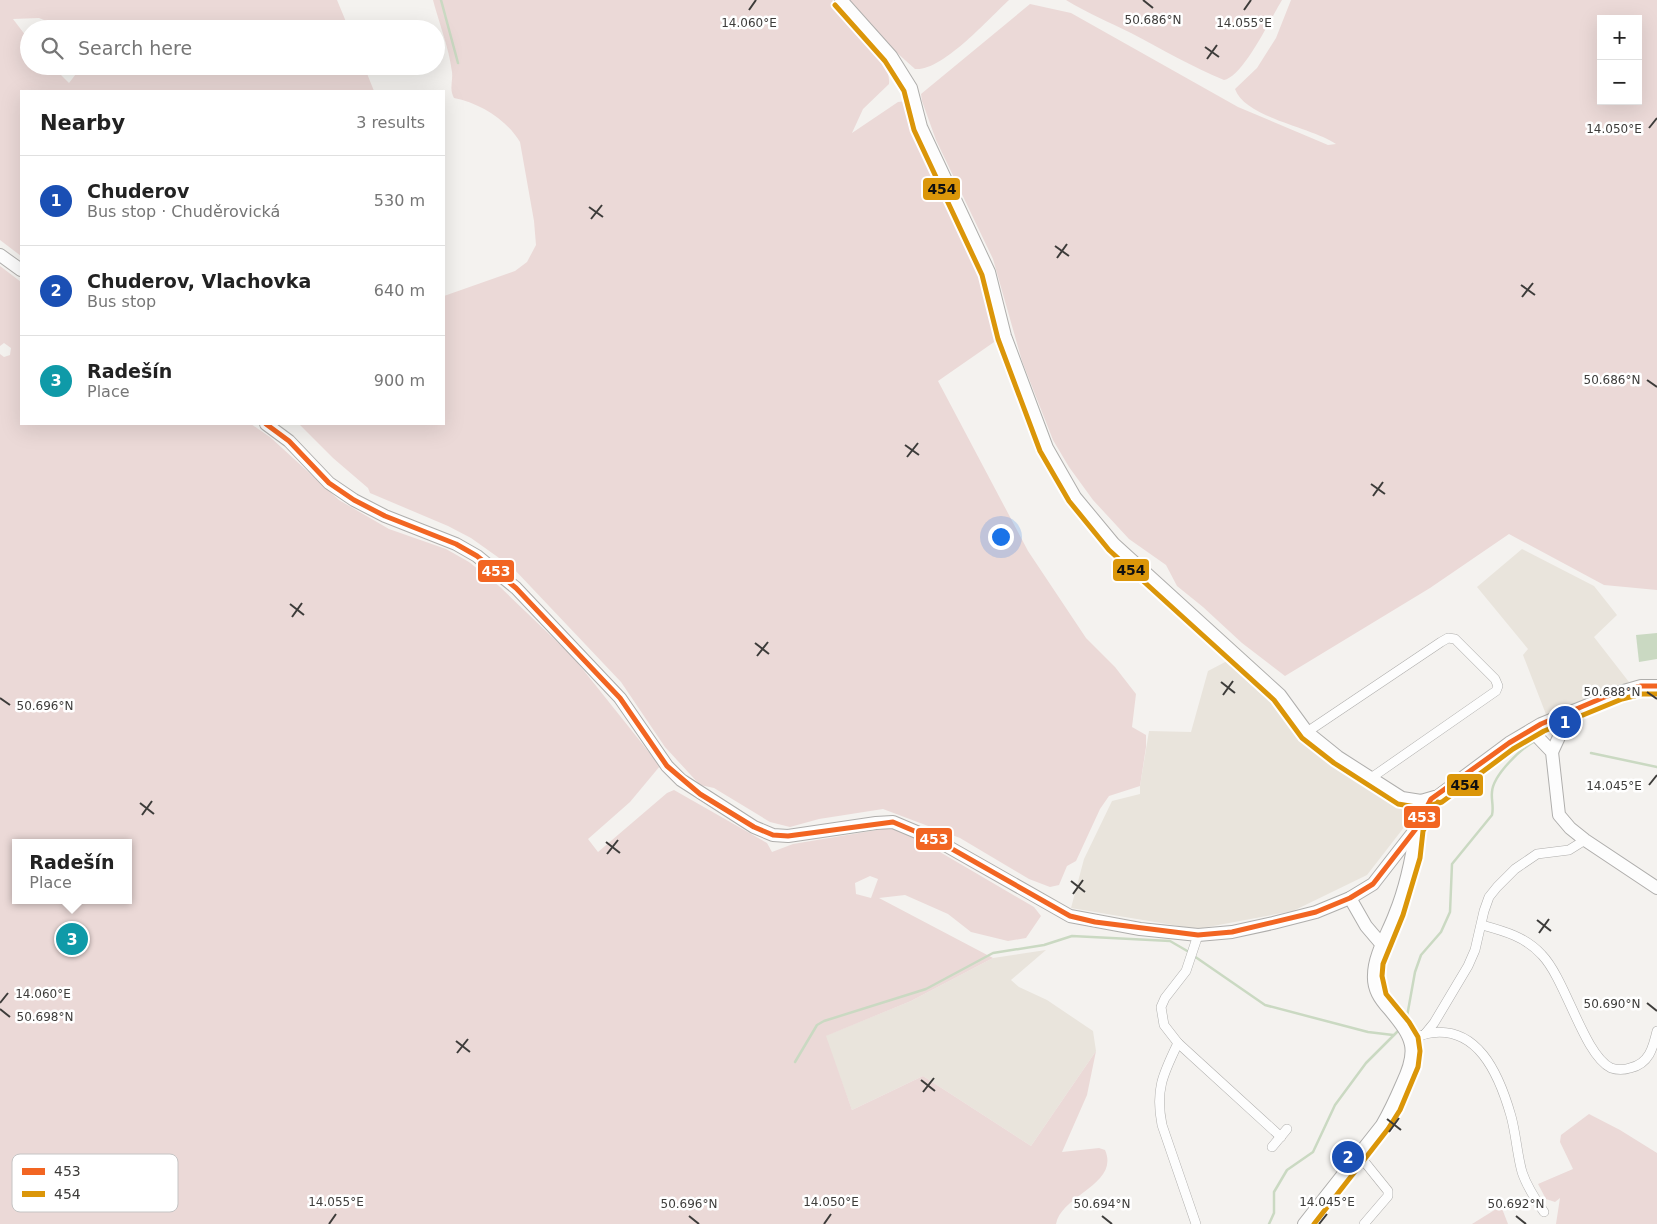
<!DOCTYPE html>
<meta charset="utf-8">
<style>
body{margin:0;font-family:"DejaVu Sans",sans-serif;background:#f6f6f6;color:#222}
.controls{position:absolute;right:15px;top:15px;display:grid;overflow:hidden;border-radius:0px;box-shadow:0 5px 20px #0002}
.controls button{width:45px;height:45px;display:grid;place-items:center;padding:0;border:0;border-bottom:1px solid #e0e0e0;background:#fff;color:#222;font:25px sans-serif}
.you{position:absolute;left:1000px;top:536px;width:18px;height:18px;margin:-12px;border:4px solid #fff;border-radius:50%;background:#1a73e8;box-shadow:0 0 0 8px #1a73e833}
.badge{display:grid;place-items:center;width:32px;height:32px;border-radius:50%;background:#ea580c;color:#fff;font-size:16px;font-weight:700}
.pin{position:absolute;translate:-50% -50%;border:2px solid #fff;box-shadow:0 1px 5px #0006}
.popup{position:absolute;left:12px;top:839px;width:120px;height:65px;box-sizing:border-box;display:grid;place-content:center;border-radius:0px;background:#fff;filter:drop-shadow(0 1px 4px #0005);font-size:16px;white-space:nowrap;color:#767676}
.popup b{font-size:19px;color:#222}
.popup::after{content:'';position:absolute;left:50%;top:100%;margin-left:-10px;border:10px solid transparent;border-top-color:#fff}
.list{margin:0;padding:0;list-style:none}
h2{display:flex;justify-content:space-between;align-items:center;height:65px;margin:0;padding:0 20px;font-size:21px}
h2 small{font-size:16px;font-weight:400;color:#767676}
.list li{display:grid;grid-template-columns:32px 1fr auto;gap:15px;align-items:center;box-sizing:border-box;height:90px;padding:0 20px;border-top:1px solid #e0e0e0}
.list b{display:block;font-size:19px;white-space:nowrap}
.list p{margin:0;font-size:16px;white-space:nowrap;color:#767676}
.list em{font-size:16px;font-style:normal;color:#767676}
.icon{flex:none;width:28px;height:28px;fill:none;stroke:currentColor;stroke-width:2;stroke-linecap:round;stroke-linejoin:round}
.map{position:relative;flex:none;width:1657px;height:1224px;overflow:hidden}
.search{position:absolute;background:#fff;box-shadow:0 5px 20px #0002;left:20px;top:20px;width:425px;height:55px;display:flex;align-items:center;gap:12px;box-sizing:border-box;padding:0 18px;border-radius:28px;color:#767676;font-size:19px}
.panel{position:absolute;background:#fff;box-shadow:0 5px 20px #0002;left:20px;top:90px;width:425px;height:335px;border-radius:0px}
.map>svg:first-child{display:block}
.built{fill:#e9e4dc}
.green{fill:#ebd9d7;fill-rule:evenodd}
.water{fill:#cad9c2}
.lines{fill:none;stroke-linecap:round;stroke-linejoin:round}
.stream{stroke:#cad9c2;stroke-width:2.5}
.street-casing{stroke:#afaeac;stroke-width:10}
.secondary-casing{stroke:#afaeac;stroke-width:14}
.street{stroke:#fdfdfd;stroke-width:9}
.secondary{stroke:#fdfdfd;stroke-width:12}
.bus-1-casing{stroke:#fff;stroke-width:9}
.bus-2-casing{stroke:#fff;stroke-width:9}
.bus-1{stroke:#f26522;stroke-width:5}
.bus-2{stroke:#db9609;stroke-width:5}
.ticks{fill:none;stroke:#3d3c3a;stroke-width:2}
.key{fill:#fff;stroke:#c5c4c4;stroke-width:1}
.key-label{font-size:14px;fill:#3d3c3a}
.ticks-label{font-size:12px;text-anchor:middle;fill:#3d3c3a;stroke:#fff;stroke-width:5;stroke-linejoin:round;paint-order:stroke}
.line-badge{stroke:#fff;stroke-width:2}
.badge-label{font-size:14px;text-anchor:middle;font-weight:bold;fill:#fff}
.pale-badge-label{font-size:14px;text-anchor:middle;font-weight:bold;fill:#111}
</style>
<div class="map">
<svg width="1657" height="1224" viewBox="0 0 1657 1224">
<rect width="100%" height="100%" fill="#f4f2ef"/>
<g class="built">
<polygon points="1522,549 1594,586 1617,615 1594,637 1629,682 1547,717 1523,655 1528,649 1477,587"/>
<polygon points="1231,659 1283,709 1395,801 1419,808 1367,875 1293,911 1197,929 1071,908 1084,859 1112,801 1140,794 1140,786 1149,731 1191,732 1208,671"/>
<polygon points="1046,950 1011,980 1019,987 1047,1000 1093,1031 1096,1051 1031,1146 923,1076 852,1110 825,1036 911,1001 993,958"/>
</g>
<g class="green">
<polygon points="0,0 337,0 349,29 139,29 134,21 115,29 65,29 39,18 13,19 29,40 29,66 52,66 69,83 82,66 364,66 374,91 21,91 21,256 0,240"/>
<path d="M433,0H832C851,19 892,57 889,84L863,109L852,133L898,102L906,101L938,176L937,182C967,234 982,282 997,340L938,381L1028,551L1086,638L1115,667L1136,694L1132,727L1146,735V747L1140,786L1109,796L1100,809L1076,861L1067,866L1059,885L1050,887L1029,879L960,838L883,809L819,819L790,827L770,822L714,788L700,785L665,747L621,682L513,568L471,538L448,526L370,493L368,488L333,458L299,424H444V296L515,271L527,262L536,245L534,221L520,142C507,120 480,103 454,98C449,89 453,82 452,72C449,48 439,23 433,0Z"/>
<path d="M849,0H1009C989,18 942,72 915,69L886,43Z"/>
<path d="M1066,0H1282C1271,18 1243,77 1224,80C1191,66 1163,50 1131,33C1109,22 1087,13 1066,0Z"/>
<path d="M1291,0H1657V590L1604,585L1509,534L1430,588L1285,676L1242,643L1203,607L1177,586L1166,565L1129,539L1093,500L1069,467L1053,440L1022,361L993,259L936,140L922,101L921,94L1030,4L1071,13L1238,107L1328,145L1336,144C1312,127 1245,118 1235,89L1257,68L1276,38ZM1601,19H1638V101H1601Z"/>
<path d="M0,266L21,282V424H251L270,437L339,500L389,529L446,549L469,562L499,586L573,657L660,766L630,802L588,839L598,852L667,793L674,790L767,843L772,852L793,844L889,828L904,831L1034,907L1041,916L1026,938L1008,941L971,932L948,914L905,895L879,898L993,958L911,1001L826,1036L852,1110L923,1076L1031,1146L1096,1051L1087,1095L1062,1152L1099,1148L1105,1150C1120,1184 1061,1195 1056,1224H0V354L4,357L10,355L11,348L4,343L0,346ZM16,843H128V900H16ZM870,876L878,879L871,898L856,894L855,883Z"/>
<polygon points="1589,1114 1620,1130 1657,1153 1657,1224 1556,1224 1560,1198 1555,1202 1546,1199 1538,1184 1573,1169 1560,1142 1561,1135"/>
<polygon points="1501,1206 1508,1224 1472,1224"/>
</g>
<polygon class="water" points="1657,633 1657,659 1639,662 1636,635"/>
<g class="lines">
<g class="stream">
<polyline points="441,0 458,63"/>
<polyline points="1591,753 1657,767"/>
<polyline points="1194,956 1265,1005 1368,1032 1393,1035"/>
<path d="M1406,1022L1415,972L1421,955L1441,932L1450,912L1452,864L1492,815C1494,806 1491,800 1492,792C1493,775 1522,747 1537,740"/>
<polyline points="795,1062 817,1025 824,1021 926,989 993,953 1044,945 1072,936 1170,941 1189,952"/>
<polyline points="1269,1224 1274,1213 1274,1192 1287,1170 1313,1152 1335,1105 1366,1063 1399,1030"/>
</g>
<g class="street-casing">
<g id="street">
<polyline points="1307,732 1441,642 1448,638 1455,639 1495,679 1498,686 1496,691 1371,778"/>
<path d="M1482,925C1504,931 1526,937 1542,955C1566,980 1584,1055 1611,1068C1617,1070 1624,1070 1630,1068C1649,1064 1653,1048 1657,1031"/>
<polyline points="1198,935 1186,971 1165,998 1161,1007 1164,1025 1178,1043 1281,1137"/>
<path d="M1425,1034C1477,1022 1499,1074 1511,1116C1516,1134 1517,1154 1522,1172C1527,1187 1535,1199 1544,1212"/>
<polyline points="1411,1040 1425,1034 1434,1023 1468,966 1475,950 1484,911 1489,897 1497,887 1515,869 1537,854 1569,850 1585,840"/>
<path d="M1178,1043C1163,1074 1155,1090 1162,1125L1196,1224"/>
<polyline points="1272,1147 1287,1129"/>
<polyline points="1359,1155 1388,1191 1388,1196 1364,1224"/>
</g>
</g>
<g class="secondary-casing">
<g id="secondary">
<polyline points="841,0 891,56 911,88 921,127 989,272 1005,336 1047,448 1075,497 1114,544 1280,695 1307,732 1338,757 1402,798 1421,801 1438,796 1509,743 1541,724 1620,692 1641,686 1657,686"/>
<polyline points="0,255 21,270"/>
<polyline points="266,424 289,441 329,483 354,500 385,516 456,544 477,556 516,588 620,698 667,766 681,780 754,827 773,835 788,836 876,823 893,822 938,841 1070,916 1140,929 1198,935 1232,932 1273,923 1316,912 1350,898 1373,884 1415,830 1431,799"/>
<polyline points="1531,730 1552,752 1559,815 1570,828 1585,840 1657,888"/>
<polyline points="1552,752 1559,737 1557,717"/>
<polyline points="1350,898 1366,926 1383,946"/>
<path d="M1304,1224L1382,1125C1390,1111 1396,1098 1402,1084C1419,1049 1413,1038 1389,1009C1380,999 1373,989 1374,975C1374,955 1388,933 1395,914C1406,887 1412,858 1416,829"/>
</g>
</g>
<use href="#street" class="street"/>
<use href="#secondary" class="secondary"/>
<g class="bus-1-casing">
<polyline id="bus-1" points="266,424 289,441 329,483 354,500 385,516 456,544 477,556 516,588 620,698 667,766 700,794 754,827 773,835 788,836 893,822 938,841 1070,916 1095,922 1198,935 1232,932 1316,912 1350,898 1373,884 1415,830 1431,799 1509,743 1541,724 1607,696 1641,686 1657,686"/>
</g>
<g class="bus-2-casing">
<g id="bus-2">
<polyline points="835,5 885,61 904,91 914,130 982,275 998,339 1040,451 1069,501 1109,550 1274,700 1302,738 1334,763 1398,804 1422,808 1442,802 1513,749 1544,731 1622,699 1642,694 1657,694"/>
<polyline points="1314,1224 1388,1129 1400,1110 1418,1067 1420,1051 1418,1037 1409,1022 1386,994 1382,976 1383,964 1403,915 1420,858 1423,831 1438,802"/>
</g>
</g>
<use href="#bus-1" class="bus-1"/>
<use href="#bus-2" class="bus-2"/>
</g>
<path class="ticks" d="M1143,0L1153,8M749,10L756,0M1244,10L1251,0M1205,47L1219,57M1207,59L1217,45M1649,128L1657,118M589,207L603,217M591,219L602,205M1055,246L1069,256M1057,258L1067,244M1521,285L1535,295M1522,297L1533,283M1647,380L1657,387M905,445L919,455M907,457L918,443M1371,484L1385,494M1373,496L1383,482M290,604L304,615M292,617L302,603M755,643L769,654M757,656L768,642M1221,682L1235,693M1647,692L1657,699M1223,695L1233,681M0,698L10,705M1649,785L1657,775M140,803L154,814M142,815L152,801M606,842L620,853M607,854L618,840M1071,881L1085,892M1073,894L1083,880M1537,920L1551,931M1539,933L1549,919M0,1003L8,993M1647,1003L1657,1011M0,1009L10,1017M456,1041L470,1052M457,1053L468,1039M921,1080L935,1091M923,1092L934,1078M1387,1119L1401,1130M1389,1132L1399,1118M689,1216L699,1224M1102,1216L1112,1224M1516,1216L1526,1224M329,1224L336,1214M824,1224L831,1214M1319,1224L1327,1214"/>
<rect x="12" y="1154" width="166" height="58" rx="8" class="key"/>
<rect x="22" y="1168" width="23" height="7" fill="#f26522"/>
<rect x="22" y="1191" width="23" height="6" fill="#db9609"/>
<g class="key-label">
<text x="54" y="1176">453</text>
<text x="54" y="1199">454</text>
</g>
<g class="ticks-label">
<text x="1153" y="24">50.686°N</text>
<text x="749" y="27">14.060°E</text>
<text x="1244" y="27">14.055°E</text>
<text x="1614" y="133">14.050°E</text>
<text x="1612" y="384">50.686°N</text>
<text x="1612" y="696">50.688°N</text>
<text x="45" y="710">50.696°N</text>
<text x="1614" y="790">14.045°E</text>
<text x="43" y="998">14.060°E</text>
<text x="1612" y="1008">50.690°N</text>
<text x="45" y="1021">50.698°N</text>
<text x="336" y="1206">14.055°E</text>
<text x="831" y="1206">14.050°E</text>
<text x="1327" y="1206">14.045°E</text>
<text x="689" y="1208">50.696°N</text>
<text x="1102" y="1208">50.694°N</text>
<text x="1516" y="1208">50.692°N</text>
</g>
<g class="line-badge">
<rect x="922" y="177" width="39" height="24" rx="5" fill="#db9609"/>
<rect x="1112" y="558" width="38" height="24" rx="5" fill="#db9609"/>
<rect x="477" y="559" width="38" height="24" rx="5" fill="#f26522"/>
<rect x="1446" y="773" width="38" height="24" rx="5" fill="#db9609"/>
<rect x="1403" y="805" width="38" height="24" rx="5" fill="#f26522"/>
<rect x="915" y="827" width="38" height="24" rx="5" fill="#f26522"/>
</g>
<g class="badge-label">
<text x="496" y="576">453</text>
<text x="1422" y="822">453</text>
<text x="934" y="844">453</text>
</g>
<g class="pale-badge-label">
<text x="942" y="194">454</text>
<text x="1131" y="575">454</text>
<text x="1465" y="790">454</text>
</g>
</svg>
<div class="controls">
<button>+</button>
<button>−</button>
</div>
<div class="you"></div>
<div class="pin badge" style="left:1565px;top:722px;background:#1a4fb4">1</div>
<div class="pin badge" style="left:1348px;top:1157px;background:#1a4fb4">2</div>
<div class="pin badge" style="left:72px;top:939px;background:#0f9aa8">3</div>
<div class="popup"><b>Radešín</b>Place</div>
<div class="search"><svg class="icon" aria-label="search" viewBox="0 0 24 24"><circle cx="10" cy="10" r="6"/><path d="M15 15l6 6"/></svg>Search here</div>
<section class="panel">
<h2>Nearby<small>3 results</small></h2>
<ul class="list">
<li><span class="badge" style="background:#1a4fb4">1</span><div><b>Chuderov</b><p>Bus stop · Chuděrovická</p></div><em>530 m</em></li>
<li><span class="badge" style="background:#1a4fb4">2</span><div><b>Chuderov, Vlachovka</b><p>Bus stop</p></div><em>640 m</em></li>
<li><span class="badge" style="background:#0f9aa8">3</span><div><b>Radešín</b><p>Place</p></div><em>900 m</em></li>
</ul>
</section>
</div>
